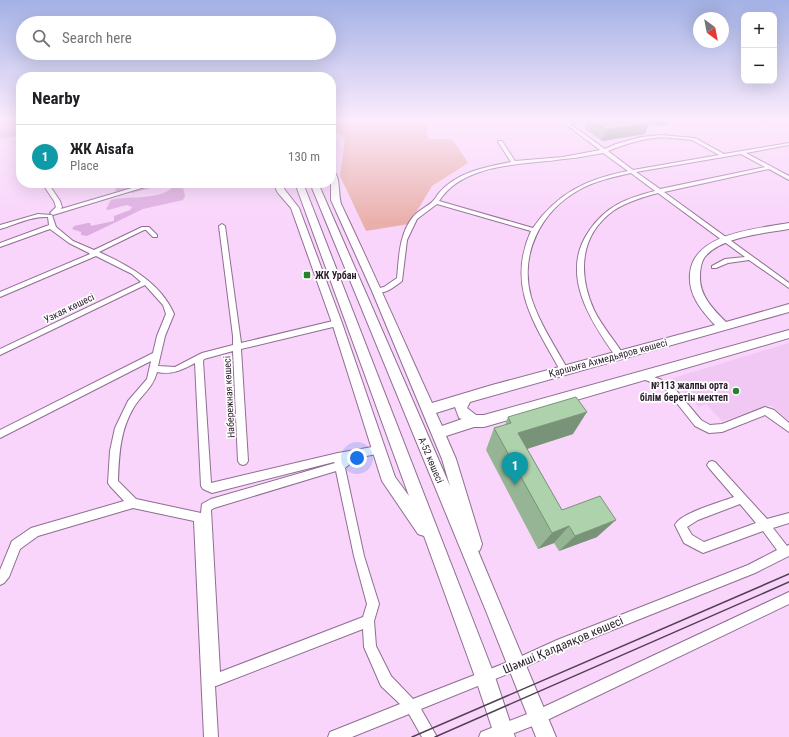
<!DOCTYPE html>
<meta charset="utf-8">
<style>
body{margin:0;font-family:"Roboto Condensed",sans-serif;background:#f2f2f2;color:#202124}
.controls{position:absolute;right:12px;top:12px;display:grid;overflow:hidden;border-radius:8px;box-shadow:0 4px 16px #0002}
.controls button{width:36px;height:36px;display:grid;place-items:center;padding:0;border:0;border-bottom:1px solid #e0e0e0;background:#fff;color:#202124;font:20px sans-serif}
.compass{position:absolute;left:693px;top:12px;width:36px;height:36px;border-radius:50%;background:#fff;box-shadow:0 4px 16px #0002;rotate:148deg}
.you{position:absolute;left:357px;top:458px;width:14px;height:14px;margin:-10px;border:3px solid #fff;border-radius:50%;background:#1a73e8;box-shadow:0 0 0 6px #1a73e833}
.badge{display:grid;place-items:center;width:26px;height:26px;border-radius:50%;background:#111827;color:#fff;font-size:13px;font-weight:700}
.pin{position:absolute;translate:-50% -33px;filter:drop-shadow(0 1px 2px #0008)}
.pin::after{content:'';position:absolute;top:21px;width:14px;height:12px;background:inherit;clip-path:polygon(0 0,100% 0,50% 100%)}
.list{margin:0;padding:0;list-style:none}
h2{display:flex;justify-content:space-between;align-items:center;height:52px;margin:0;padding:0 16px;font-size:17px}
h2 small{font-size:13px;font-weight:400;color:#757577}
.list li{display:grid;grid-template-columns:26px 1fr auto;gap:12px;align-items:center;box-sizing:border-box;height:64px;padding:0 16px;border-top:1px solid #e0e0e0}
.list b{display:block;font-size:15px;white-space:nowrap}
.list p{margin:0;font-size:13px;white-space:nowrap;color:#757577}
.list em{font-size:13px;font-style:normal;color:#757577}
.icon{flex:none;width:22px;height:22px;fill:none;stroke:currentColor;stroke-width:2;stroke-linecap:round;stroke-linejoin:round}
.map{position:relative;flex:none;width:789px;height:737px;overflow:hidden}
.search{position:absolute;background:#fff;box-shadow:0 4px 16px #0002;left:16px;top:16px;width:320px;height:44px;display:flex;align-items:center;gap:10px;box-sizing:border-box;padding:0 14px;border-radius:22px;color:#757577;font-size:15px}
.panel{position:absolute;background:#fff;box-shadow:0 4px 16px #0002;left:16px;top:72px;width:320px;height:116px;border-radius:16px}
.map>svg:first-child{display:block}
.built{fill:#f1c7f4}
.green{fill:#e9b0ab}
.water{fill:#ddace0}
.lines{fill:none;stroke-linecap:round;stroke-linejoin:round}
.street-casing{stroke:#8f6e92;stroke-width:2}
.secondary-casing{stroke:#8f6e92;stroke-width:2}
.street{fill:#fff;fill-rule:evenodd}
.secondary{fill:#fff;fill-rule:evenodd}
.tram{stroke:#514052;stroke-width:1.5}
.wall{fill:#95b594}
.shaded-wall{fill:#799378}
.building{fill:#add2ac;stroke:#799378}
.poi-dot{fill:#298130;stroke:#fff;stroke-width:1.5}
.labels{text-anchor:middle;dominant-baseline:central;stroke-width:3.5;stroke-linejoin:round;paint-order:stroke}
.poi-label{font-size:10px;font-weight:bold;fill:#2b1e2c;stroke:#fff;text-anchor:start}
.street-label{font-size:10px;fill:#2b1e2c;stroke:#fff}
.near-street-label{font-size:12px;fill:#2b1e2c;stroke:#fff}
</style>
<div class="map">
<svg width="789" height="737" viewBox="0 0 789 737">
<rect width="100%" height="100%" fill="#f9d4fb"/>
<polygon class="built" points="789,343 789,421 771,405 722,421 706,404 699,407 670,379"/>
<polygon class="green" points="364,119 417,119 426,122 428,139 445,139 453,140 468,163 432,186 409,224 366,231 340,176 345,139 331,127"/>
<g class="water">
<polygon points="9,119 21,119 21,135 0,139 0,120"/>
<path d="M117,183H182L185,196L183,200L143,209L87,236L81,235V232L72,229L74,226L88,223H90L91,226L114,221V216L130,210L132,207L127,205L108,210L106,209L111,200C129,195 159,201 173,187L172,185L166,184L132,193L126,191H115Z"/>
</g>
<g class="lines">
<g class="street-casing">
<g id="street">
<polygon points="19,119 21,119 21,140 19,139"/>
<path d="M588,119H596L570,124L605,149L616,144L641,137L661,135L695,138L724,154L789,143V145L746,153L789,176V180L769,169L664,192L789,283V288L749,260L728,263L716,268H712V266L725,259L745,257L658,193C643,197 626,202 613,211C579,236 578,274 594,310C602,327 615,340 624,356L623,358H617C591,322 559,274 589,231C606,206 627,198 655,191L631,173C613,177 595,181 579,190C541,211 519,254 531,297C539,323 555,346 568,370L567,372H561C535,324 506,287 531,231L437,204L417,219L407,240L402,281C394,287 386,294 375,293V289L384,287L397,278C399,258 399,234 413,217C418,210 428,207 434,200C436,198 437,195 439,193C457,172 485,167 511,162L498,142V141H502L515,161L563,157L600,150L564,123ZM661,137L692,140L719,155L633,170L608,151C625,144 642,139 661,137ZM603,153L628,171C587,179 557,193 533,228L439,201C464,162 524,165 564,159C577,158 590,155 603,153ZM741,154L765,167L660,189L636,172Z"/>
<polygon points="20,145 21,145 21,151 19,150 18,146"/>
<polygon points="42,183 48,183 60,201 62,207 61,209 149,183 158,183 53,215 50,213 56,207 54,201"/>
<path d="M38,214L52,215L56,227L73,241L94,250L142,227H149L157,235V237H153L146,230H144L99,252C128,265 161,283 174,314L165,336L158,366L175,367L202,353L233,345V336L219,226L222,224L225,226L241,343L337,320L340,321L341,323L340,325L337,326L241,349L248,461L246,464L243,465L240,464L238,461L233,351L204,359L203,361L211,483L338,453L378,446L381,447L383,450L381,453L357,458L345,468L364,556L379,604L374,621L376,646L391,676L413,699L513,660L557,640L748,565L777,550L763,531L703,553L684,543L675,525C680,513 721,502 734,497L709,468L707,465L709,462L712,461L715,462L767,519L789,513V523L773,528L787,546L789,545V556L755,573L560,651L520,669L421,709L437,737H422L409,714L352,737H328L330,732L400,704L381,686L364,647L363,629L216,686H215L218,737H204L194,521L133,508L38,536L20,549L9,577L4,583L0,585V570L12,541L31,528L124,501L110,486L108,483L110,451L115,428L128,401L147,379L151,361L0,438V430L153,353L157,336L166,314L163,305L145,285L0,355V349L141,282L132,274L96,256L0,297V292L90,254L89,253L69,243L50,229L0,247V243L49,225L48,217C31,216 15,225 0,229V225ZM195,363L201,486L203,489L212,493L334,462L335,463L211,499L202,504L201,513L136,499L118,481C119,455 120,430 134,407C142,394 153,388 157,372C172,375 182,370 195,363ZM336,471L354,556L367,604L363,617L220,672L211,510L214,508ZM740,504L756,523L704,542L692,535L687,527L698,520Z"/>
<polygon points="643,373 670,383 701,420 710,425 722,424 765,407 774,410 789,423 789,432 765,415 722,432 709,433 695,426 664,387 640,378 639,376 640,374"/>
<polygon points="789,592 789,604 543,722 504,737 479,737 481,732 535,711"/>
</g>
</g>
<g class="secondary-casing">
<g id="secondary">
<path d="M331,170C342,173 337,197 342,206C373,271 402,337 432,403L492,385L715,325C702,311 688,295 690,274C693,233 757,229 789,223V229C766,233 719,237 704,258C701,263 700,270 700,276C699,295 713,309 726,322L789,304V312L470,402L467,408L476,415H484L789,330V338L484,427H474L446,436L456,459L482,544L480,550L478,551L556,737H536L486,611L310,183H318L450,486L442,459L372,291L331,200ZM455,407L459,418L462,419L442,426L436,413Z"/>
<polygon points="273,183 281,183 285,190 299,208 342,323 395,477 409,496 295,183 303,183 495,677 515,737 495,737 475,677 424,536 418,534 382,481 332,323 291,208 278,193"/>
</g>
</g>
<use href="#street" class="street"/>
<use href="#secondary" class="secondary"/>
<g class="tram">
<polyline points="412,737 789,574"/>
<polyline points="435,737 789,582"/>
</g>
</g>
<g class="wall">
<polygon points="588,119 608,123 614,123 609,120 610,119 669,119 666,125 657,126 646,120 645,120 645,134 602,141 585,129"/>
<polygon points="508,417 573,434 527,449 562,510 597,537 559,551 554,543 538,549 486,450 494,428 505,425"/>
</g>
<g class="shaded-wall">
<polygon points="660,119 669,119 666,125 657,126"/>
<polygon points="649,123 645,134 602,141 606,130"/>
<polygon points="587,412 573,434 508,455 518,433"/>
<polygon points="616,520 597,537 559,551 575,536"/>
<polygon points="569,526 554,543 538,549 552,533"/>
</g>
<g class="building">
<polygon points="589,119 600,119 608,123 631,120 628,119 642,119 649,123 606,130"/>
<polygon points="576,397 587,412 518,433 562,510 600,496 616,520 575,536 569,526 552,533 494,428 511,423 508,417"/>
</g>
<linearGradient id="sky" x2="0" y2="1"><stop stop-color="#a3b1e5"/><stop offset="0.54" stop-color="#fcecfd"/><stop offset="1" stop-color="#fcecfd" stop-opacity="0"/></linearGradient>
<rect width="789" height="222" fill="url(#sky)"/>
<g class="poi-dot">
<rect x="303" y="271" width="8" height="8" rx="2"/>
<circle cx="736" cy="391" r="4"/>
</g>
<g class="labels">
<g class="poi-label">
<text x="315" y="275">ЖК Урбан</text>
<text x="728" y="385" text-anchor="end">№113 жалпы орта<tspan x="728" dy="12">білім беретін мектеп</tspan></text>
</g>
<g class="street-label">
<text transform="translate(69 308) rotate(-26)">Узкая көшесі</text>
<text transform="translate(608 358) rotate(-15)">Қаршыға Ахмедьяров көшесі</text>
<text transform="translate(229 397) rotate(-93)">Набережная көшесі</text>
<text transform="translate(431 460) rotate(67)">А-52 көшесі</text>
</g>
<g class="near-street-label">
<text transform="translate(563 645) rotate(-23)">Шәмші Қалдаяқов көшесі</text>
</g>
</g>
</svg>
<div class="controls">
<button>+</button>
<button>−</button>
</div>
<svg class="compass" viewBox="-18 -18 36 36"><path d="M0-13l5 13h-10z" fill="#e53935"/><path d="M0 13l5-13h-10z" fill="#757577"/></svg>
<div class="you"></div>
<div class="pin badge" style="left:515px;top:485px;background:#0f9aa8">1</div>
<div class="search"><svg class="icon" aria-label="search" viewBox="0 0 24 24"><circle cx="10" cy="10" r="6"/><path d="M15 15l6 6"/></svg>Search here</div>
<section class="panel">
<h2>Nearby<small></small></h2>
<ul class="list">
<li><span class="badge" style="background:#0f9aa8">1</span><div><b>ЖК Aisafa</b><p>Place</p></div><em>130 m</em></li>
</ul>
</section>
</div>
